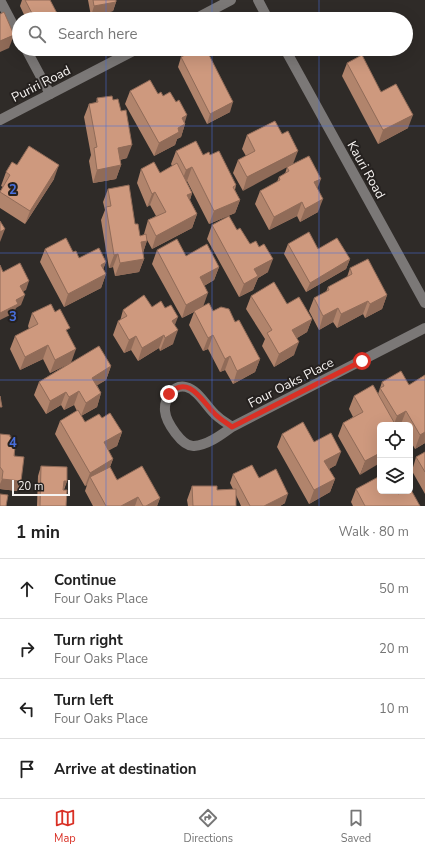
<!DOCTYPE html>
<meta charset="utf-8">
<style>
body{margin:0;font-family:"Nunito Sans",sans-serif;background:#f6f6f6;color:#222}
.controls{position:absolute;right:12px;bottom:12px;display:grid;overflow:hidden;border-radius:6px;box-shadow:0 4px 16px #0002}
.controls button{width:36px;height:36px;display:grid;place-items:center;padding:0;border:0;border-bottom:1px solid #e0e0e0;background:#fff;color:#222;font:20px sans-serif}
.scale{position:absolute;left:12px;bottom:10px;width:58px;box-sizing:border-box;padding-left:4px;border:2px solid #f6f3f1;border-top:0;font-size:11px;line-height:14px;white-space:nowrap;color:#f6f3f1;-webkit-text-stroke:3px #25211f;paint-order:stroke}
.stop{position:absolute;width:12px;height:12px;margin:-9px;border:3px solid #d93025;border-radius:50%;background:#fff}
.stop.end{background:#d93025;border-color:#fff;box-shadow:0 1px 4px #0008}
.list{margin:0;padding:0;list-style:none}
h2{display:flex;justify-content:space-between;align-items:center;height:52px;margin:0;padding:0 16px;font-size:17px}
h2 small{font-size:13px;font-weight:400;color:#767676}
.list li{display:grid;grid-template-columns:26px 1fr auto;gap:12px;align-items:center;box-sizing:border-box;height:60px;padding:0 16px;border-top:1px solid #e0e0e0}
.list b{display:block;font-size:15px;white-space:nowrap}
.list p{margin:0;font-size:13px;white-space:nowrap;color:#767676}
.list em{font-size:13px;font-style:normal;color:#767676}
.icon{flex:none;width:22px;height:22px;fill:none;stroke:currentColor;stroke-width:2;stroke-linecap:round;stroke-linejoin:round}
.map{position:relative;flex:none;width:425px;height:506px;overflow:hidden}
.search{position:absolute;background:#fff;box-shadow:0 4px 16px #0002;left:12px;right:12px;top:12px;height:44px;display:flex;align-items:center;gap:10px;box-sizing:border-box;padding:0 14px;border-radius:22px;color:#767676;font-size:15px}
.sheet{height:292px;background:#fff}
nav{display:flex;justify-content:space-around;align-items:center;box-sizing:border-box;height:56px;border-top:1px solid #e0e0e0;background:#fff;font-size:11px;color:#767676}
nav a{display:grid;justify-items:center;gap:2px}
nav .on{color:#d93025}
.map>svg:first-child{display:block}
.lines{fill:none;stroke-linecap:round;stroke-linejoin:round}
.minor{stroke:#7b7877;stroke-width:10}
.wall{fill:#b1846c}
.shaded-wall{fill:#906b58}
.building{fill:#ce997e;stroke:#906b58}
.route{stroke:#d93025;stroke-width:5}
.grid{fill:none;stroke:#486fdd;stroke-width:1;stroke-opacity:0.55}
.labels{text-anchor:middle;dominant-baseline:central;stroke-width:4;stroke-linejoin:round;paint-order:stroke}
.street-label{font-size:13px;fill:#f6f3f1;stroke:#25211f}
.grid-label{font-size:13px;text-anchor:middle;font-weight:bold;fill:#486fdd;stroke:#25211f;stroke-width:4;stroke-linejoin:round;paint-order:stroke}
</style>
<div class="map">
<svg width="425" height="506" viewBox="0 0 425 506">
<rect width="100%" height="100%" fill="#2f2b28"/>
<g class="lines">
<g class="minor">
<polyline points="0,0 19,36"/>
<polyline points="258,0 268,19"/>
<polyline points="195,19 231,0"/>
<polyline points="26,49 50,94"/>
<polyline points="285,49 425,303"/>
<polyline points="0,120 137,49"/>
<path d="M232,427C227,423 221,420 217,416C207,408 199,390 186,387C173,384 164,399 165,411C166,422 182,447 194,446C208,445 221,435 232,427L425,328"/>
</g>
</g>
<g class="wall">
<polygon points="22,0 50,0 60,19 26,19 20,6"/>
<polygon points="88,0 116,0 116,2 113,11 91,16"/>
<polygon points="181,57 230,112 207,124 178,67"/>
<polygon points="347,63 381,92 408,128 378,144 342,76"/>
<polygon points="130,91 158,94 163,96 185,122 185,124 181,137 177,139 175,145 154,156 125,104"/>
<polygon points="97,98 127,158 120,160 121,165 116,179 93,183 89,161 91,155 84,117 89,104 96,103"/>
<polygon points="275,121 243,191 233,173 238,160 246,156 242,149 247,135"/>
<polygon points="176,151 203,155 210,155 236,185 235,190 240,200 235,213 209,224 187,181 186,181 192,193 190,200 197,214 192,228 152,249 147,240 143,253 144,259 139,272 115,276 113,267 109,268 101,220 105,210 103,202 108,189 140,236 144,235 144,234 148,220 156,216 150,205 147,207 137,183 141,169 160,173 172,166 171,164"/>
<polygon points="17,165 54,179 25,224 0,208 0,191 3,187 1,186 6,172"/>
<polygon points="287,167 317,188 318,212 300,222 297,216 269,230 255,204 260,191 277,182 279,177 285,174"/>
<polygon points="212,225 237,230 250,244 268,272 258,278 253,290 239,297 207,239"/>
<polygon points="288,244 318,249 350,259 346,269 306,292 284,254"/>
<polygon points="45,249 73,252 79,258 106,262 103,269 106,274 101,288 64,307 40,262"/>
<polygon points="157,250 186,256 219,267 214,280 204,286 203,306 235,322 260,359 255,372 233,384 225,370 220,372 208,349 203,351 189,325 194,312 182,318 152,264"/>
<polygon points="350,268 387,295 382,309 365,318 363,314 337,328 333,322 319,330 309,311 314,298 326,292 328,287 347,277"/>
<polygon points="251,296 287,304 312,319 307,332 297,338 294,355 274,367 262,346 265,339 246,309"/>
<polygon points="152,307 175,326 173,344 160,351 159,348 138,361 131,350 124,353 113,335 118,321 120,321 123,310"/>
<polygon points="55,312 68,333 71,362 111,366 106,380 97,385 101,393 97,407 81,416 85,422 102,418 122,432 117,446 108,450 113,459 110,467 117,480 160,498 157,506 93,506 85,491 87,485 85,486 55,434 60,421 77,411 74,405 64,410 61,405 46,414 34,395 39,382 68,364 50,373 43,359 20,370 10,349 15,336 29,329 28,326 32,313"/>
<polygon points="425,375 425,443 415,449 410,440 410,425 402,425 401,424 380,425 360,475 338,436 343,423 353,417 349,409 354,396 378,394 382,382 409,385"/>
<polygon points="0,434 10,437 21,481 17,491 0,489"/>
<polygon points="282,434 314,442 336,465 329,469 335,479 330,492 309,504 277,447"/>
<polygon points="425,452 425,494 412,471 416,457"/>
<polygon points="41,466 67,481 64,490 66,506 37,506 38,476"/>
<polygon points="233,474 259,478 285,503 280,506 241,506 236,495 236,506 188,506 187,500 192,486 217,490 233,489 230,483"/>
<polygon points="356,489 380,491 400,491 400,493 420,506 353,506 351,502"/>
</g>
<g class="shaded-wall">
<polygon points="116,2 113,11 91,16 94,6"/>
<polygon points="14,35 9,48 0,52 0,41"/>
<polygon points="233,102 230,112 207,124 210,114"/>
<polygon points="187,115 184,125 185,124 181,137 177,139 175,145 154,156 159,143 182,118"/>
<polygon points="413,115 408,128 378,144 383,130"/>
<polygon points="132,145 127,158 113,161 118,148"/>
<polygon points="298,151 293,164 243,191 247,177"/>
<polygon points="59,165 54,179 25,224 30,211"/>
<polygon points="121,165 116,179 93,183 97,170"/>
<polygon points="192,167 187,181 181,184 186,170"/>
<polygon points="321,179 316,192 314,182"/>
<polygon points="155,192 150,205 147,207 152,194"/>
<polygon points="192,193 188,206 187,195"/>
<polygon points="323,199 318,212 300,222 305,209"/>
<polygon points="240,200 235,213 209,224 214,211"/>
<polygon points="302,202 297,216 269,230 274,217"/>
<polygon points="197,214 192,228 152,249 156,236"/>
<polygon points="5,229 0,242 0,232"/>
<polygon points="147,241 142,255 141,242"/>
<polygon points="118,254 113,267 109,268 114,255"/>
<polygon points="144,259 139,272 115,276 120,263"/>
<polygon points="273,259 268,272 258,278 253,290 239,297 244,284 254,269"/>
<polygon points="350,259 346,269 306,292 310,283"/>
<polygon points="106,262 101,275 101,265"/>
<polygon points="219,267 214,280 195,291 200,277"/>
<polygon points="106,274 101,288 64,307 68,294"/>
<polygon points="29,281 26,290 17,295 20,286"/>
<polygon points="208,293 203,307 182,318 186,305"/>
<polygon points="25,295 21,305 16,308 14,313 0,320 0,313 16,300"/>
<polygon points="387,295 382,309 365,318 370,304"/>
<polygon points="368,301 363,314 337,328 341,314"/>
<polygon points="338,308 333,322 319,330 323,316"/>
<polygon points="178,317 173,330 172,321"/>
<polygon points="312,319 307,332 287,344 292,330"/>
<polygon points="178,330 173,344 160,351 165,338"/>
<polygon points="164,335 159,348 138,361 142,348"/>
<polygon points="213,335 208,349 203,351 208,338"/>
<polygon points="136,336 131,350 124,353 129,340"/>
<polygon points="299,342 294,355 274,367 279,354"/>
<polygon points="48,345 43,359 20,370 25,357"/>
<polygon points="76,349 71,363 50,373 55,360"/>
<polygon points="230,356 225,370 220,372 225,359"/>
<polygon points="260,359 255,372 233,384 237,371"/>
<polygon points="111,366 106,380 88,391 92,378"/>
<polygon points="79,391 74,405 64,410 69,397"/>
<polygon points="66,392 61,405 46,414 50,401"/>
<polygon points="101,393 97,407 81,416 86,403"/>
<polygon points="406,411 401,424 400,425 393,425 394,424 397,416"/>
<polygon points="122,432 117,446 99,456 104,442"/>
<polygon points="425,432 425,443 415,449 420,435"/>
<polygon points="341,452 336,465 320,474 324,461"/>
<polygon points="380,453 380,463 360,475 365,461"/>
<polygon points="113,459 108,472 90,477 87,485 85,486 90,473"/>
<polygon points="2,479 21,481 17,491 0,489 0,484"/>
<polygon points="335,479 330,492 309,504 314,490"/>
<polygon points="64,481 67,481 63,491"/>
<polygon points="393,491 400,491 399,495"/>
<polygon points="288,494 285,503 280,506 264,506"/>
<polygon points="138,497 135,506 121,506"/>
<polygon points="160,498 157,506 146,506"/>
</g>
<g class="building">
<polygon points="25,0 50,0 60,19 35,19"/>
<polygon points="93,0 116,0 116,2 94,6"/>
<polygon points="4,12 14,35 0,41 0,14"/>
<polygon points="198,49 206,49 233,102 210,114 181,57"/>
<polygon points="362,55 381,92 396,84 413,115 383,130 347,63"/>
<polygon points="150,80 158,94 161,92 163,96 170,92 176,102 179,100 187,115 182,118 185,124 178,128 179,132 159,143 130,91"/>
<polygon points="112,96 113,100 118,99 121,111 126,110 132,145 118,148 121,165 97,170 94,148 97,147 89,104 98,102 97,98"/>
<polygon points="275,121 282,134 288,131 298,151 247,177 238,160 255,151 247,135"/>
<polygon points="196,141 203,155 209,152 210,155 219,151 236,185 233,187 240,200 214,211 192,167 186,170 176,151"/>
<polygon points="29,146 59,165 30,211 0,192 10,175 6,172 12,162 17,165"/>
<polygon points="309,156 321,179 314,182 323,199 305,209 302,202 274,217 260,191 280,180 279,177 289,171 287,167"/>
<polygon points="154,162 160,173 177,163 192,193 187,195 197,214 156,236 148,220 166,212 155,192 152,194 141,169"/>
<polygon points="129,185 135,224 138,224 140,236 146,234 147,241 141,242 144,259 120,263 118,254 114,255 106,207 111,206 108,189"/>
<polygon points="229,216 237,230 240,228 250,244 256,241 259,247 264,244 273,259 254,269 258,276 244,284 212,225"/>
<polygon points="0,221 5,229 0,232"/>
<polygon points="309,232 318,249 337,238 350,259 310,283 288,244"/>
<polygon points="66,238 73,252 76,251 79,258 99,248 106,262 101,265 106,274 68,294 45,249"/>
<polygon points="177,239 186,256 207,244 219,267 200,277 208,293 186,305 157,250"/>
<polygon points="368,259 387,295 370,304 368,301 341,314 338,308 323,316 314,298 329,290 328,287 352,274 350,268"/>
<polygon points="20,263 29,281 20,286 25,295 16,300 18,304 0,313 0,265 3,272"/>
<polygon points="274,282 287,304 299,297 312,319 292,330 299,342 279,354 267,333 272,330 251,296"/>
<polygon points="144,295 152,307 161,301 165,308 171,305 178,317 172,321 178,330 165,338 164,335 142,348 136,336 129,340 118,321 127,316 123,310"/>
<polygon points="209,303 213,311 221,307 229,309 235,322 239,320 260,359 237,371 230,356 225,359 213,335 208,338 194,311"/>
<polygon points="51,304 55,312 60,309 70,328 66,330 76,349 55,360 48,345 25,357 15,336 38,324 32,313"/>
<polygon points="99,346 111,366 92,378 101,393 86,403 79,391 69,397 66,392 50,401 39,382"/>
<polygon points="401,371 409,385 425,375 425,432 420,435 406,411 397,416 380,388 384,386 382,382"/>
<polygon points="373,385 395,424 393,425 380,425 380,453 365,461 343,423 363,412 354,396"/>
<polygon points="0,396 2,407 0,407"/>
<polygon points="78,410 85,422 99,414 102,418 110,413 122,432 104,442 113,459 90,473 60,421"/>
<polygon points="303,422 314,442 331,433 341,452 324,461 335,479 314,490 282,434"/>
<polygon points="0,434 10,435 10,437 16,438 14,456 24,457 21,481 2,479 3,471 0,467"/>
<polygon points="425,452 425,472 416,457"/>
<polygon points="252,465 259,478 276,469 288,494 264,506 250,506 233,474"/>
<polygon points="41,466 67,467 67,481 64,481 63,490 67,490 66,506 40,506"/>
<polygon points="142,466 160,498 146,506 143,506 138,497 121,506 106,506 90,477 110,467 117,480"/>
<polygon points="380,476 380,491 397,491 398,494 404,491 410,491 410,488 420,506 365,506 356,489"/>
<polygon points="192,486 217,486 217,490 236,489 236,506 193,506"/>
<polygon points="0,494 8,495 6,506 0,506"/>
</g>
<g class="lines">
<path class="route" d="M169,394C189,373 203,403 216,415C221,420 227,423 232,427L362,361"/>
</g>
<path class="grid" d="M106,0V19M212,0V19M319,0V19M106,49V506M212,49V506M319,49V506M0,126H425M0,253H425M0,380H425"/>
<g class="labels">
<g class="street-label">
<text transform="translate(41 84) rotate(-27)">Puriri Road</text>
<text transform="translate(366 170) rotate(61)">Kauri Road</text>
<text transform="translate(291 383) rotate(-27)">Four Oaks Place</text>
</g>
</g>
<g class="grid-label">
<text x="13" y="194">2</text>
<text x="13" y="321">3</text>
<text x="13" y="447">4</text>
</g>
</svg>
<div class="controls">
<button><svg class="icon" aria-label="locate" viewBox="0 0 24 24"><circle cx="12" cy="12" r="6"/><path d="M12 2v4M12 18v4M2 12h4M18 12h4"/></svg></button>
<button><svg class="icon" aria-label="layers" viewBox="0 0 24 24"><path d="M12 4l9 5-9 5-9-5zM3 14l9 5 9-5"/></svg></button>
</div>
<div class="scale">20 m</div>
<div class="stop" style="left:362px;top:361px"></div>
<div class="stop end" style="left:169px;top:394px"></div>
<div class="search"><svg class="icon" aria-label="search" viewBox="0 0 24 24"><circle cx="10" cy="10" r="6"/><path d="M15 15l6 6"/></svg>Search here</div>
</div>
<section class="sheet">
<h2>1 min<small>Walk · 80 m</small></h2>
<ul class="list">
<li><svg class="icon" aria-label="ahead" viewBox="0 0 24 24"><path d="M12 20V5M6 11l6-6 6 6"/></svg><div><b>Continue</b><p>Four Oaks Place</p></div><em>50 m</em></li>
<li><svg class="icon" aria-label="right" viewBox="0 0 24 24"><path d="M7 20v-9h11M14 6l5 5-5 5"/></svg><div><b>Turn right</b><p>Four Oaks Place</p></div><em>20 m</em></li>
<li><svg class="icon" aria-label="left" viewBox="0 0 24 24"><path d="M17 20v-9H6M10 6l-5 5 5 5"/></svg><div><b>Turn left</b><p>Four Oaks Place</p></div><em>10 m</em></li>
<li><svg class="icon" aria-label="arrive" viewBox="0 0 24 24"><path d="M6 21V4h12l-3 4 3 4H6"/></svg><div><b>Arrive at destination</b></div></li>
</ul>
</section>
<nav>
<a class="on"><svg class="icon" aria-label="map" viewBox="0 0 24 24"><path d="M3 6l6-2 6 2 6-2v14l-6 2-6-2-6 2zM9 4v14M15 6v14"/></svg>Map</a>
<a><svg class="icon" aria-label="directions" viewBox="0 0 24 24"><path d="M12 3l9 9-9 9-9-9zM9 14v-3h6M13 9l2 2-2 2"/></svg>Directions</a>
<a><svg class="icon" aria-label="saved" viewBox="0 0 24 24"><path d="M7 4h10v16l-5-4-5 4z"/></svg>Saved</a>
</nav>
